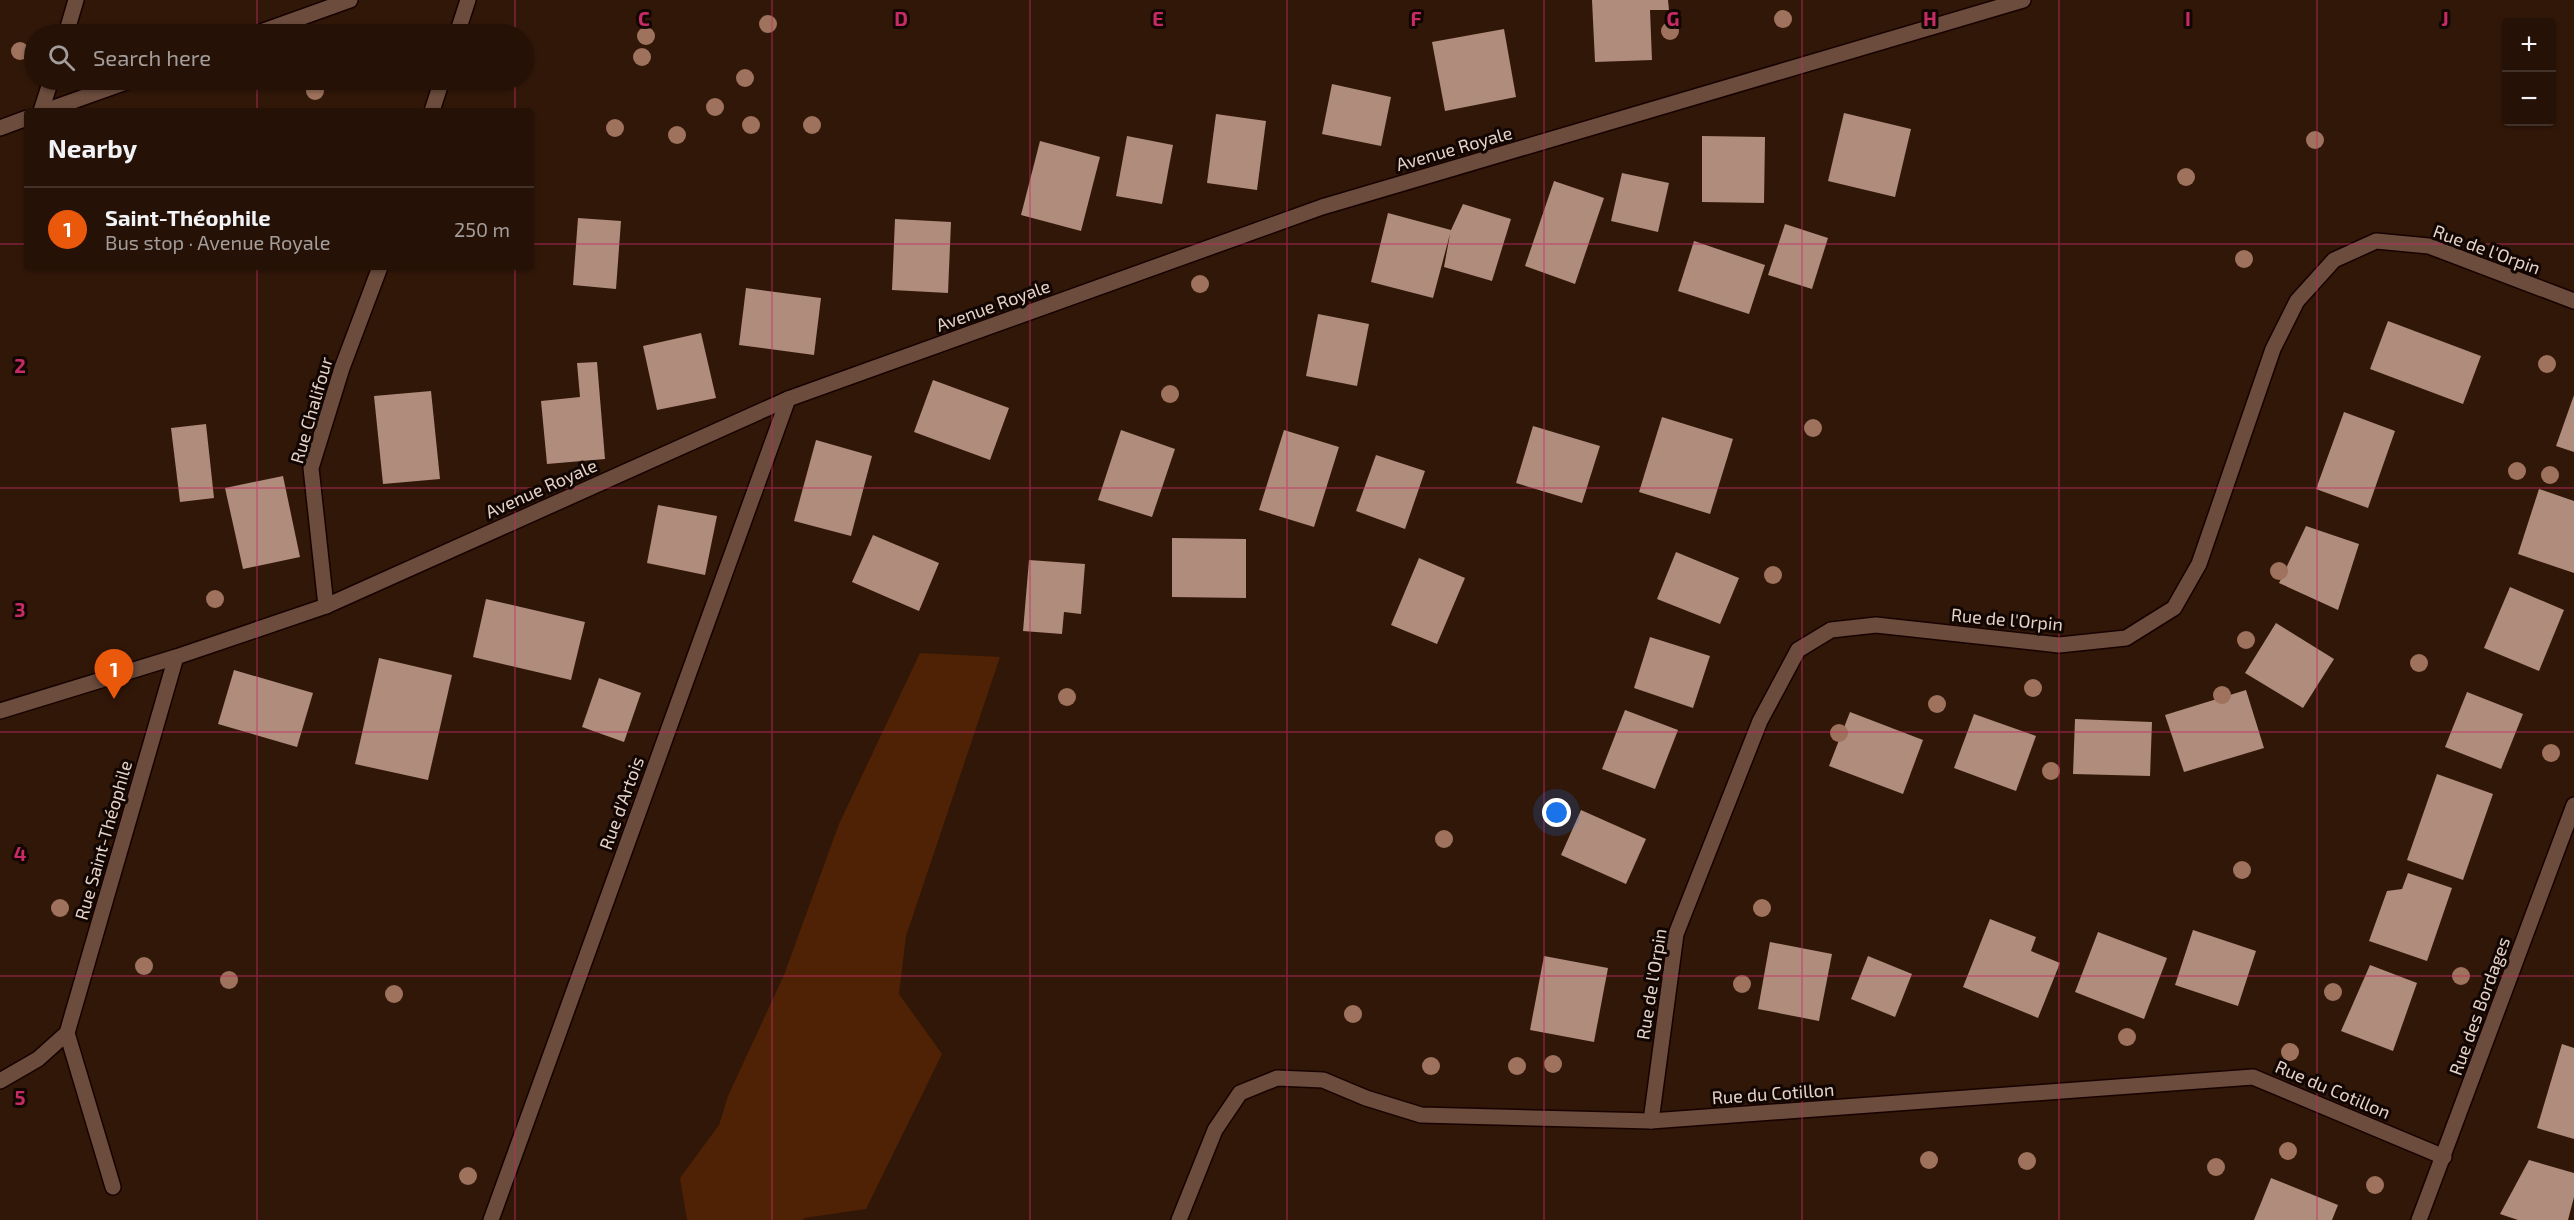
<!DOCTYPE html>
<meta charset="utf-8">
<style>
body{margin:0;font-family:"Exo 2",sans-serif;background:#311f14;color:#f1f3f6}
.controls{position:absolute;right:18px;top:18px;display:grid;overflow:hidden;border-radius:6px;box-shadow:0 2px 4px #0004}
.controls button{width:54px;height:54px;display:grid;place-items:center;padding:0;border:0;border-bottom:2px solid #423128;background:#251106;color:#f1f3f6;font:30px sans-serif}
.you{position:absolute;left:1557px;top:813px;width:21px;height:21px;margin:-15px;border:4px solid #fff;border-radius:50%;background:#1a73e8;box-shadow:0 0 0 9px #1a73e833}
.badge{display:grid;place-items:center;width:39px;height:39px;border-radius:50%;background:#ea580c;color:#fff;font-size:20px;font-weight:700}
.pin{position:absolute;translate:-50% -50px;filter:drop-shadow(0 2px 3px #0008)}
.pin::after{content:'';position:absolute;top:32px;width:21px;height:18px;background:inherit;clip-path:polygon(0 0,100% 0,50% 100%)}
.list{margin:0;padding:0;list-style:none}
h2{display:flex;justify-content:space-between;align-items:center;height:78px;margin:0;padding:0 24px;font-size:26px}
h2 small{font-size:20px;font-weight:400;color:#a39d9b}
.list li{display:grid;grid-template-columns:39px 1fr auto;gap:18px;align-items:center;box-sizing:border-box;height:84px;padding:0 24px;border-top:2px solid #423128}
.list b{display:block;font-size:22px;white-space:nowrap}
.list p{margin:0;font-size:20px;white-space:nowrap;color:#a39d9b}
.list em{font-size:20px;font-style:normal;color:#a39d9b}
.icon{flex:none;width:33px;height:33px;fill:none;stroke:currentColor;stroke-width:2;stroke-linecap:round;stroke-linejoin:round}
.map{position:relative;flex:none;width:2574px;height:1220px;overflow:hidden}
.search{position:absolute;background:#251106;box-shadow:0 2px 4px #0004;left:24px;top:24px;width:510px;height:66px;display:flex;align-items:center;gap:15px;box-sizing:border-box;padding:0 21px;border-radius:33px;color:#a39d9b;font-size:22px}
.panel{position:absolute;background:#251106;box-shadow:0 2px 4px #0004;left:24px;top:108px;width:510px;height:162px;border-radius:6px}
.map>svg:first-child{display:block}
.green{fill:#4f2105}
.building{fill:#af8c7b}
.lines{fill:none;stroke-linecap:round;stroke-linejoin:round}
.street-casing{stroke:#170200;stroke-width:18}
.secondary-casing{stroke:#170200;stroke-width:18}
.street{stroke:#6b4c3d;stroke-width:15}
.secondary{stroke:#6b4c3d;stroke-width:15}
.tree{fill:#9e725c}
.grid{fill:none;stroke:#c62b66;stroke-width:1.5;stroke-opacity:0.55}
.labels{text-anchor:middle;dominant-baseline:central;stroke-width:6;stroke-linejoin:round;paint-order:stroke}
.street-label{font-size:18px;fill:#e5d2c9;stroke:#110602}
.grid-label{font-size:20px;text-anchor:middle;font-weight:bold;fill:#c62b66;stroke:#110602;stroke-width:6;stroke-linejoin:round;paint-order:stroke}
</style>
<div class="map">
<svg width="2574" height="1220" viewBox="0 0 2574 1220">
<rect width="100%" height="100%" fill="#311708"/>
<polygon class="green" points="920,653 1000,657 906,936 899,994 942,1054 866,1209 804,1218 803,1220 687,1220 680,1178 719,1125 728,1096 784,975 839,824"/>
<g class="building">
<polygon points="1592,0 1668,0 1669,10 1650,10 1652,60 1595,62"/>
<polygon points="1504,29 1516,97 1445,111 1432,42"/>
<polygon points="1332,84 1391,97 1381,146 1322,134"/>
<polygon points="1844,113 1911,129 1895,197 1828,181"/>
<polygon points="1216,114 1266,121 1257,190 1207,183"/>
<polygon points="1127,136 1173,145 1162,204 1116,196"/>
<polygon points="1702,136 1765,137 1764,203 1702,202"/>
<polygon points="1040,141 1100,157 1081,231 1021,215"/>
<polygon points="1622,173 1669,183 1658,232 1611,221"/>
<polygon points="1554,181 1604,198 1575,284 1525,266"/>
<polygon points="1463,204 1511,219 1492,281 1444,267 1450,234 1433,298 1371,282 1388,213 1451,230"/>
<polygon points="578,218 621,221 616,289 573,285"/>
<polygon points="895,219 951,222 948,293 892,290"/>
<polygon points="1785,224 1828,238 1812,289 1768,275"/>
<polygon points="1694,241 1765,265 1749,314 1678,291"/>
<polygon points="746,288 821,298 814,355 739,345"/>
<polygon points="1318,314 1369,324 1357,386 1306,376"/>
<polygon points="2388,321 2481,356 2463,404 2370,369"/>
<polygon points="701,333 716,398 657,410 643,346"/>
<polygon points="597,362 605,459 547,464 541,401 580,397 577,363"/>
<polygon points="933,380 1009,408 990,460 914,432"/>
<polygon points="431,391 440,479 383,484 374,396"/>
<polygon points="2574,395 2574,452 2556,446"/>
<polygon points="2344,412 2395,431 2368,508 2316,489"/>
<polygon points="1662,417 1733,439 1710,514 1639,492"/>
<polygon points="206,424 214,498 180,502 171,428"/>
<polygon points="1533,426 1600,446 1582,503 1516,483"/>
<polygon points="1121,430 1175,449 1152,517 1098,500"/>
<polygon points="1284,430 1339,447 1314,527 1259,510"/>
<polygon points="816,440 872,456 851,536 794,521"/>
<polygon points="1376,455 1425,471 1405,529 1356,511"/>
<polygon points="283,476 300,557 243,569 225,488"/>
<polygon points="2539,489 2574,501 2574,573 2518,554"/>
<polygon points="658,505 717,516 705,575 647,563"/>
<polygon points="2306,526 2359,544 2338,610 2279,583"/>
<polygon points="873,535 939,563 919,611 852,582"/>
<polygon points="1172,538 1246,539 1246,598 1172,597"/>
<polygon points="1676,552 1739,578 1720,624 1657,599"/>
<polygon points="1419,558 1465,578 1437,644 1391,625"/>
<polygon points="1029,560 1085,564 1081,614 1064,612 1062,634 1023,631"/>
<polygon points="2510,587 2564,610 2539,671 2484,648"/>
<polygon points="486,599 585,622 571,680 473,657"/>
<polygon points="2276,623 2334,659 2303,708 2245,673"/>
<polygon points="1650,637 1710,656 1693,708 1634,688"/>
<polygon points="379,658 452,675 428,780 355,764"/>
<polygon points="234,670 313,693 297,747 218,724"/>
<polygon points="599,678 641,693 624,742 582,727"/>
<polygon points="2246,690 2264,748 2184,772 2165,715"/>
<polygon points="2467,692 2523,714 2501,769 2445,747"/>
<polygon points="1625,710 1678,730 1655,789 1602,769"/>
<polygon points="1850,712 1923,740 1903,794 1829,766"/>
<polygon points="1974,714 2036,736 2016,791 1954,768"/>
<polygon points="2075,719 2152,722 2150,776 2073,774"/>
<polygon points="2437,774 2493,794 2463,880 2407,860"/>
<polygon points="1581,810 1646,839 1626,884 1561,855"/>
<polygon points="2408,873 2452,888 2427,961 2369,941 2387,891 2402,889"/>
<polygon points="1990,919 2036,937 2031,951 2060,963 2038,1018 1963,987"/>
<polygon points="2193,930 2256,951 2238,1006 2175,985"/>
<polygon points="2098,932 2167,958 2144,1019 2075,992"/>
<polygon points="1770,942 1832,954 1819,1021 1758,1009"/>
<polygon points="1544,956 1608,968 1594,1042 1530,1030"/>
<polygon points="1868,956 1912,974 1895,1017 1851,999"/>
<polygon points="2370,965 2417,983 2393,1051 2341,1031"/>
<polygon points="2562,1044 2574,1048 2574,1139 2537,1128"/>
<polygon points="2529,1160 2574,1173 2574,1197 2568,1220 2518,1220 2500,1214"/>
<polygon points="2271,1178 2338,1205 2332,1220 2254,1220"/>
</g>
<g class="lines">
<g class="street-casing">
<g id="street">
<polyline points="66,34 76,0"/>
<polyline points="457,34 468,0"/>
<polyline points="41,111 51,80"/>
<polyline points="432,111 442,80"/>
<polyline points="326,606 311,468 342,368 380,267"/>
<polyline points="67,1033 113,1187"/>
<polyline points="0,1081 38,1059 67,1033 176,657"/>
<polyline points="1651,1121 1676,934 1760,721 1798,650 1831,630 1876,625 2059,645 2126,638 2174,608 2199,564 2273,349 2297,301 2334,260 2376,241 2429,246 2574,301"/>
<polyline points="491,1220 788,399"/>
<polyline points="1179,1220 1215,1130 1240,1093 1277,1078 1323,1080 1366,1098 1421,1115 1651,1121 2253,1077 2444,1157"/>
<polyline points="2419,1220 2574,805"/>
</g>
</g>
<g class="secondary-casing">
<g id="secondary">
<polyline points="255,34 350,0"/>
<polyline points="45,111 132,80"/>
<polyline points="0,128 27,118"/>
<polyline points="0,711 176,657 326,606 788,399 1322,207 2023,0"/>
</g>
</g>
<use href="#street" class="street"/>
<use href="#secondary" class="secondary"/>
</g>
<g class="tree">
<circle cx="1783" cy="19" r="9"/>
<circle cx="768" cy="24" r="9"/>
<circle cx="1670" cy="31" r="9"/>
<circle cx="646" cy="36" r="9"/>
<circle cx="20" cy="51" r="9"/>
<circle cx="642" cy="57" r="9"/>
<circle cx="745" cy="78" r="9"/>
<circle cx="315" cy="91" r="9"/>
<circle cx="715" cy="107" r="9"/>
<circle cx="751" cy="125" r="9"/>
<circle cx="812" cy="125" r="9"/>
<circle cx="615" cy="128" r="9"/>
<circle cx="677" cy="135" r="9"/>
<circle cx="2315" cy="140" r="9"/>
<circle cx="2186" cy="177" r="9"/>
<circle cx="2244" cy="259" r="9"/>
<circle cx="1200" cy="284" r="9"/>
<circle cx="2547" cy="364" r="9"/>
<circle cx="1170" cy="394" r="9"/>
<circle cx="1813" cy="428" r="9"/>
<circle cx="2517" cy="471" r="9"/>
<circle cx="2550" cy="475" r="9"/>
<circle cx="2279" cy="571" r="9"/>
<circle cx="1773" cy="575" r="9"/>
<circle cx="215" cy="599" r="9"/>
<circle cx="2246" cy="640" r="9"/>
<circle cx="2419" cy="663" r="9"/>
<circle cx="2033" cy="688" r="9"/>
<circle cx="2222" cy="695" r="9"/>
<circle cx="1067" cy="697" r="9"/>
<circle cx="1937" cy="704" r="9"/>
<circle cx="1839" cy="733" r="9"/>
<circle cx="2551" cy="753" r="9"/>
<circle cx="2051" cy="771" r="9"/>
<circle cx="1444" cy="839" r="9"/>
<circle cx="2242" cy="870" r="9"/>
<circle cx="60" cy="908" r="9"/>
<circle cx="1762" cy="908" r="9"/>
<circle cx="144" cy="966" r="9"/>
<circle cx="2461" cy="976" r="9"/>
<circle cx="229" cy="980" r="9"/>
<circle cx="1742" cy="984" r="9"/>
<circle cx="2333" cy="992" r="9"/>
<circle cx="394" cy="994" r="9"/>
<circle cx="1353" cy="1014" r="9"/>
<circle cx="2127" cy="1037" r="9"/>
<circle cx="2290" cy="1052" r="9"/>
<circle cx="1553" cy="1064" r="9"/>
<circle cx="1431" cy="1066" r="9"/>
<circle cx="1517" cy="1066" r="9"/>
<circle cx="2288" cy="1151" r="9"/>
<circle cx="1929" cy="1160" r="9"/>
<circle cx="2027" cy="1161" r="9"/>
<circle cx="2216" cy="1167" r="9"/>
<circle cx="468" cy="1176" r="9"/>
<circle cx="2375" cy="1185" r="9"/>
</g>
<path class="grid" d="M257,0V34M515,0V34M772,0V1220M1030,0V1220M1287,0V1220M1544,0V1220M1802,0V1220M2059,0V1220M2317,0V1220M257,80V111M515,80V111M0,244H27M531,244H2574M257,267V1220M515,267V1220M0,488H2574M0,732H2574M0,976H2574"/>
<g class="labels">
<g class="street-label">
<text transform="translate(1454 148) rotate(-16)">Avenue Royale</text>
<text transform="translate(2487 249) rotate(20)">Rue de l'Orpin</text>
<text transform="translate(993 305) rotate(-20)">Avenue Royale</text>
<text transform="translate(311 410) rotate(-74)">Rue Chalifour</text>
<text transform="translate(541 488) rotate(-24)">Avenue Royale</text>
<text transform="translate(2007 619) rotate(5)">Rue de l'Orpin</text>
<text transform="translate(621 803) rotate(-70)">Rue d'Artois</text>
<text transform="translate(103 840) rotate(-74)">Rue Saint-Théophile</text>
<text transform="translate(1651 984) rotate(-81)">Rue de l'Orpin</text>
<text transform="translate(2479 1006) rotate(-70)">Rue des Bordages</text>
<text transform="translate(2333 1089) rotate(23)">Rue du Cotillon</text>
<text transform="translate(1773 1093) rotate(-4)">Rue du Cotillon</text>
</g>
</g>
<g class="grid-label">
<text x="644" y="26">C</text>
<text x="901" y="26">D</text>
<text x="1158" y="26">E</text>
<text x="1416" y="26">F</text>
<text x="1673" y="26">G</text>
<text x="1930" y="26">H</text>
<text x="2188" y="26">I</text>
<text x="2445" y="26">J</text>
<text x="20" y="373">2</text>
<text x="20" y="617">3</text>
<text x="20" y="861">4</text>
<text x="20" y="1105">5</text>
</g>
</svg>
<div class="controls">
<button>+</button>
<button>−</button>
</div>
<div class="you"></div>
<div class="pin badge" style="left:114px;top:699px">1</div>
<div class="search"><svg class="icon" aria-label="search" viewBox="0 0 24 24"><circle cx="10" cy="10" r="6"/><path d="M15 15l6 6"/></svg>Search here</div>
<section class="panel">
<h2>Nearby<small></small></h2>
<ul class="list">
<li><span class="badge">1</span><div><b>Saint-Théophile</b><p>Bus stop · Avenue Royale</p></div><em>250 m</em></li>
</ul>
</section>
</div>
